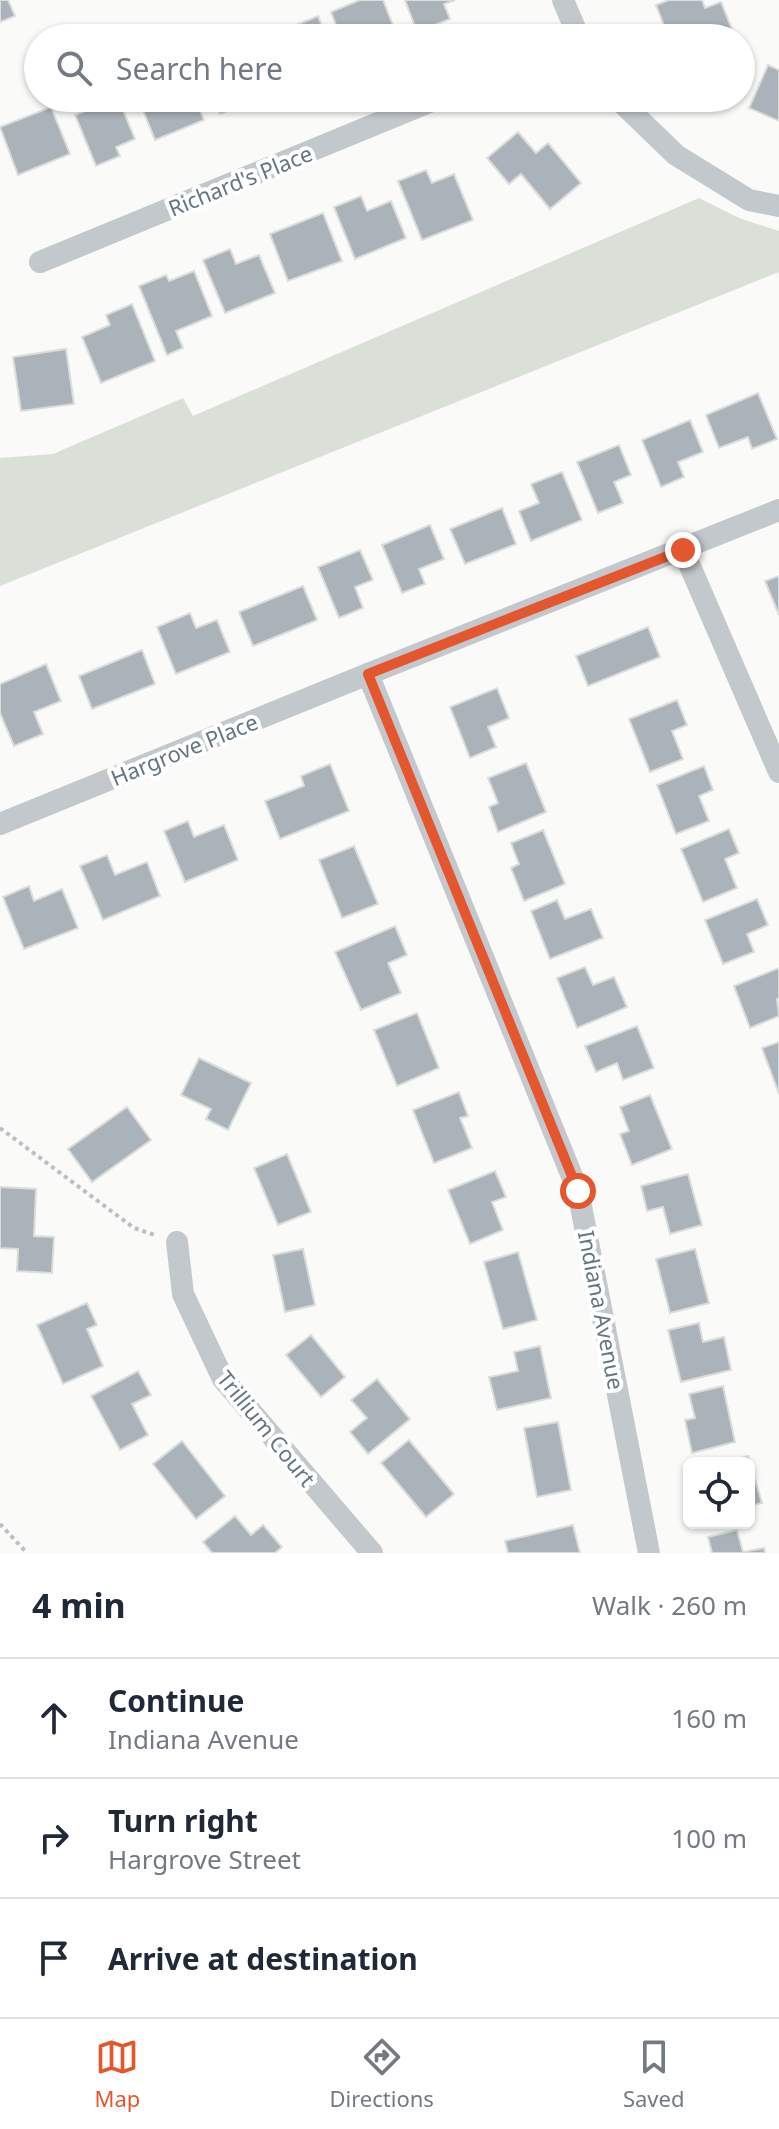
<!DOCTYPE html>
<meta charset="utf-8">
<style>
body{margin:0;font-family:"Noto Sans",sans-serif;background:#f6f6f7;color:#1f2937}
.controls{position:absolute;right:24px;bottom:24px;display:grid;overflow:hidden;border-radius:12px;box-shadow:0 2px 6px #0004}
.controls button{width:72px;height:72px;display:grid;place-items:center;padding:0;border:0;border-bottom:2px solid #e0e1e3;background:#fff;color:#1f2937;font:40px sans-serif}
.stop{position:absolute;width:24px;height:24px;margin:-18px;border:6px solid #e4572e;border-radius:50%;background:#fff}
.stop.end{background:#e4572e;border-color:#fff;box-shadow:0 2px 8px #0008}
.list{margin:0;padding:0;list-style:none}
h2{display:flex;justify-content:space-between;align-items:center;height:104px;margin:0;padding:0 32px;font-size:34px}
h2 small{font-size:26px;font-weight:400;color:#747a83}
.list li{display:grid;grid-template-columns:52px 1fr auto;gap:24px;align-items:center;box-sizing:border-box;height:120px;padding:0 32px;border-top:2px solid #e0e1e3}
.list b{display:block;font-size:30px;white-space:nowrap}
.list p{margin:0;font-size:26px;white-space:nowrap;color:#747a83}
.list em{font-size:26px;font-style:normal;color:#747a83}
.icon{flex:none;width:44px;height:44px;fill:none;stroke:currentColor;stroke-width:2;stroke-linecap:round;stroke-linejoin:round}
.map{position:relative;flex:none;width:779px;height:1553px;overflow:hidden}
.search{position:absolute;background:#fff;box-shadow:0 2px 6px #0004;left:24px;right:24px;top:24px;height:88px;display:flex;align-items:center;gap:20px;box-sizing:border-box;padding:0 28px;border-radius:44px;color:#747a83;font-size:30px}
.sheet{height:464px;background:#fff}
nav{display:flex;justify-content:space-around;align-items:center;box-sizing:border-box;height:112px;border-top:2px solid #e0e1e3;background:#fff;font-size:22px;color:#747a83}
nav a{display:grid;justify-items:center;gap:4px}
nav .on{color:#e4572e}
.map>svg:first-child{display:block}
.green{fill:#dadfd7}
.building{fill:#aab3b9;stroke:#dcdcda;stroke-width:2}
.lines{fill:none;stroke-linecap:round;stroke-linejoin:round}
.path{stroke:#bbbfc2;stroke-width:4;stroke-dasharray:4 4;stroke-linecap:butt}
.minor{stroke:#c3c8cc;stroke-width:22}
.route{stroke:#e4572e;stroke-width:10}
.labels{text-anchor:middle;dominant-baseline:central;stroke-width:8;stroke-linejoin:round;paint-order:stroke}
.street-label{font-size:22px;fill:#657683;stroke:#fff}
</style>
<div class="map">
<svg width="779" height="1553" viewBox="0 0 779 1553">
<rect width="100%" height="100%" fill="#fafaf8"/>
<polygon class="green" points="699,198 739,218 779,231 779,272 0,586 0,458 53,454 183,398 193,416"/>
<g class="building">
<polygon points="0,0 8,0 15,16 0,22"/>
<polygon points="360,0 383,0 398,38 341,38 331,12"/>
<polygon points="405,0 455,0 444,4 450,19 417,32"/>
<polygon points="669,0 702,0 705,8 721,2 734,34 724,38 669,38 656,5"/>
<polygon points="318,16 327,38 265,38"/>
<polygon points="768,65 779,70 779,121 749,108"/>
<polygon points="118,98 135,139 116,147 120,156 96,166 75,115"/>
<polygon points="138,98 195,98 204,120 155,140"/>
<polygon points="214,98 260,98 220,114"/>
<polygon points="51,107 70,154 18,175 0,127"/>
<polygon points="518,132 536,153 548,143 581,183 550,209 521,174 509,184 487,158"/>
<polygon points="426,170 432,183 454,174 473,220 422,240 398,181"/>
<polygon points="361,196 367,211 391,201 406,238 355,259 334,207"/>
<polygon points="323,213 342,261 288,281 270,234"/>
<polygon points="230,249 236,264 259,255 275,293 225,313 203,260"/>
<polygon points="194,271 212,316 176,331 183,348 167,355 139,286 166,275 169,281"/>
<polygon points="132,304 155,361 101,383 82,337 110,325 106,315"/>
<polygon points="66,349 74,404 21,411 13,357"/>
<polygon points="758,393 777,439 752,449 748,437 719,448 706,415"/>
<polygon points="690,420 703,452 678,462 684,477 661,487 642,440"/>
<polygon points="619,445 631,475 614,482 623,503 598,513 577,462"/>
<polygon points="562,472 582,520 531,541 519,511 539,503 531,484"/>
<polygon points="502,508 516,544 465,564 450,529"/>
<polygon points="430,525 444,559 419,569 425,584 402,593 382,545"/>
<polygon points="360,550 373,580 355,587 363,608 339,618 318,567"/>
<polygon points="779,576 779,615 765,581"/>
<polygon points="303,586 317,620 253,646 239,612"/>
<polygon points="190,613 196,628 217,620 230,652 176,674 157,627"/>
<polygon points="648,627 660,657 588,686 576,656"/>
<polygon points="142,650 155,684 92,709 79,676"/>
<polygon points="46,664 61,701 34,712 43,734 14,746 0,713 0,684"/>
<polygon points="497,688 509,718 488,727 496,747 470,758 450,707"/>
<polygon points="677,700 687,725 672,731 683,759 650,772 629,719"/>
<polygon points="526,763 546,812 498,832 489,807 498,803 488,778"/>
<polygon points="330,764 349,811 280,839 265,801 304,786 301,776"/>
<polygon points="704,766 713,790 699,796 709,821 676,834 657,785"/>
<polygon points="188,821 194,837 224,825 238,860 185,882 164,831"/>
<polygon points="729,829 739,853 725,859 737,888 703,902 681,849"/>
<polygon points="543,830 565,884 524,901 511,868 519,864 511,843"/>
<polygon points="354,846 378,904 342,918 319,860"/>
<polygon points="107,855 115,875 147,862 160,896 103,920 80,866"/>
<polygon points="29,886 34,901 62,889 78,928 24,949 3,897"/>
<polygon points="757,899 768,925 747,934 754,952 723,964 705,920"/>
<polygon points="557,900 565,919 591,909 603,938 550,959 531,911"/>
<polygon points="395,926 407,955 388,963 401,993 361,1010 335,952"/>
<polygon points="585,967 593,985 614,977 627,1007 577,1028 557,978"/>
<polygon points="779,968 779,998 777,999 779,1016 750,1028 734,986"/>
<polygon points="417,1013 439,1068 397,1086 374,1030"/>
<polygon points="637,1026 654,1068 623,1080 617,1063 596,1072 585,1046"/>
<polygon points="779,1042 779,1094 762,1048"/>
<polygon points="199,1058 251,1083 228,1130 206,1119 211,1109 181,1095"/>
<polygon points="459,1092 468,1116 460,1118 472,1148 434,1163 413,1110"/>
<polygon points="650,1095 672,1149 632,1165 620,1134 629,1131 620,1107"/>
<polygon points="127,1107 151,1140 92,1182 68,1149"/>
<polygon points="287,1154 311,1212 278,1225 254,1168"/>
<polygon points="495,1171 506,1197 492,1202 503,1230 470,1244 448,1190"/>
<polygon points="688,1174 702,1225 670,1234 663,1207 647,1211 641,1186"/>
<polygon points="0,1187 36,1189 34,1236 54,1237 52,1273 17,1271 18,1249 0,1248"/>
<polygon points="303,1249 315,1305 285,1312 273,1255"/>
<polygon points="695,1249 709,1303 670,1313 656,1259"/>
<polygon points="518,1252 537,1320 503,1329 484,1262"/>
<polygon points="87,1303 97,1325 87,1329 103,1366 63,1384 37,1325"/>
<polygon points="699,1323 703,1342 724,1337 731,1370 681,1382 668,1330"/>
<polygon points="311,1335 345,1377 321,1397 286,1355"/>
<polygon points="540,1346 551,1398 497,1410 489,1377 518,1371 514,1352"/>
<polygon points="138,1371 151,1395 132,1404 148,1435 120,1450 91,1396"/>
<polygon points="377,1379 410,1419 368,1454 350,1432 367,1418 351,1400"/>
<polygon points="723,1386 735,1442 692,1453 685,1420 695,1418 689,1394"/>
<polygon points="558,1422 571,1490 537,1497 524,1428"/>
<polygon points="409,1440 454,1494 426,1517 381,1463"/>
<polygon points="182,1441 225,1496 196,1519 153,1464"/>
<polygon points="748,1456 762,1503 749,1506 749,1463 723,1463"/>
<polygon points="235,1516 251,1535 263,1525 282,1547 275,1553 212,1553 203,1542"/>
<polygon points="573,1525 580,1553 508,1553 505,1541"/>
<polygon points="737,1530 743,1552 764,1548 765,1553 712,1553 708,1537"/>
</g>
<g class="lines">
<g class="path">
<polyline points="0,1128 134,1228 155,1235"/>
<polyline points="0,1524 27,1553"/>
</g>
<g class="minor">
<polyline points="563,0 579,38"/>
<polyline points="617,98 676,155 749,200 779,206"/>
<polyline points="40,262 439,98"/>
<polyline points="683,550 779,772"/>
<polyline points="368,674 578,1191 649,1553"/>
<polyline points="0,824 368,674 779,510"/>
<polyline points="177,1242 183,1294 223,1379 372,1553"/>
</g>
</g>
<g class="lines">
<polyline class="route" points="578,1191 368,674 683,550"/>
</g>
<g class="labels">
<g class="street-label">
<text transform="translate(240 180) rotate(-22)">Richard's Place</text>
<text transform="translate(184 749) rotate(-22)">Hargrove Place</text>
<text transform="translate(602 1310) rotate(79)">Indiana Avenue</text>
<text transform="translate(267 1428) rotate(51)">Trillium Court</text>
</g>
</g>
</svg>
<div class="controls">
<button><svg class="icon" aria-label="locate" viewBox="0 0 24 24"><circle cx="12" cy="12" r="6"/><path d="M12 2v4M12 18v4M2 12h4M18 12h4"/></svg></button>
</div>
<div class="stop" style="left:578px;top:1191px"></div>
<div class="stop end" style="left:683px;top:550px"></div>
<div class="search"><svg class="icon" aria-label="search" viewBox="0 0 24 24"><circle cx="10" cy="10" r="6"/><path d="M15 15l6 6"/></svg>Search here</div>
</div>
<section class="sheet">
<h2>4 min<small>Walk · 260 m</small></h2>
<ul class="list">
<li><svg class="icon" aria-label="ahead" viewBox="0 0 24 24"><path d="M12 20V5M6 11l6-6 6 6"/></svg><div><b>Continue</b><p>Indiana Avenue</p></div><em>160 m</em></li>
<li><svg class="icon" aria-label="right" viewBox="0 0 24 24"><path d="M7 20v-9h11M14 6l5 5-5 5"/></svg><div><b>Turn right</b><p>Hargrove Street</p></div><em>100 m</em></li>
<li><svg class="icon" aria-label="arrive" viewBox="0 0 24 24"><path d="M6 21V4h12l-3 4 3 4H6"/></svg><div><b>Arrive at destination</b></div></li>
</ul>
</section>
<nav>
<a class="on"><svg class="icon" aria-label="map" viewBox="0 0 24 24"><path d="M3 6l6-2 6 2 6-2v14l-6 2-6-2-6 2zM9 4v14M15 6v14"/></svg>Map</a>
<a><svg class="icon" aria-label="directions" viewBox="0 0 24 24"><path d="M12 3l9 9-9 9-9-9zM9 14v-3h6M13 9l2 2-2 2"/></svg>Directions</a>
<a><svg class="icon" aria-label="saved" viewBox="0 0 24 24"><path d="M7 4h10v16l-5-4-5 4z"/></svg>Saved</a>
</nav>
